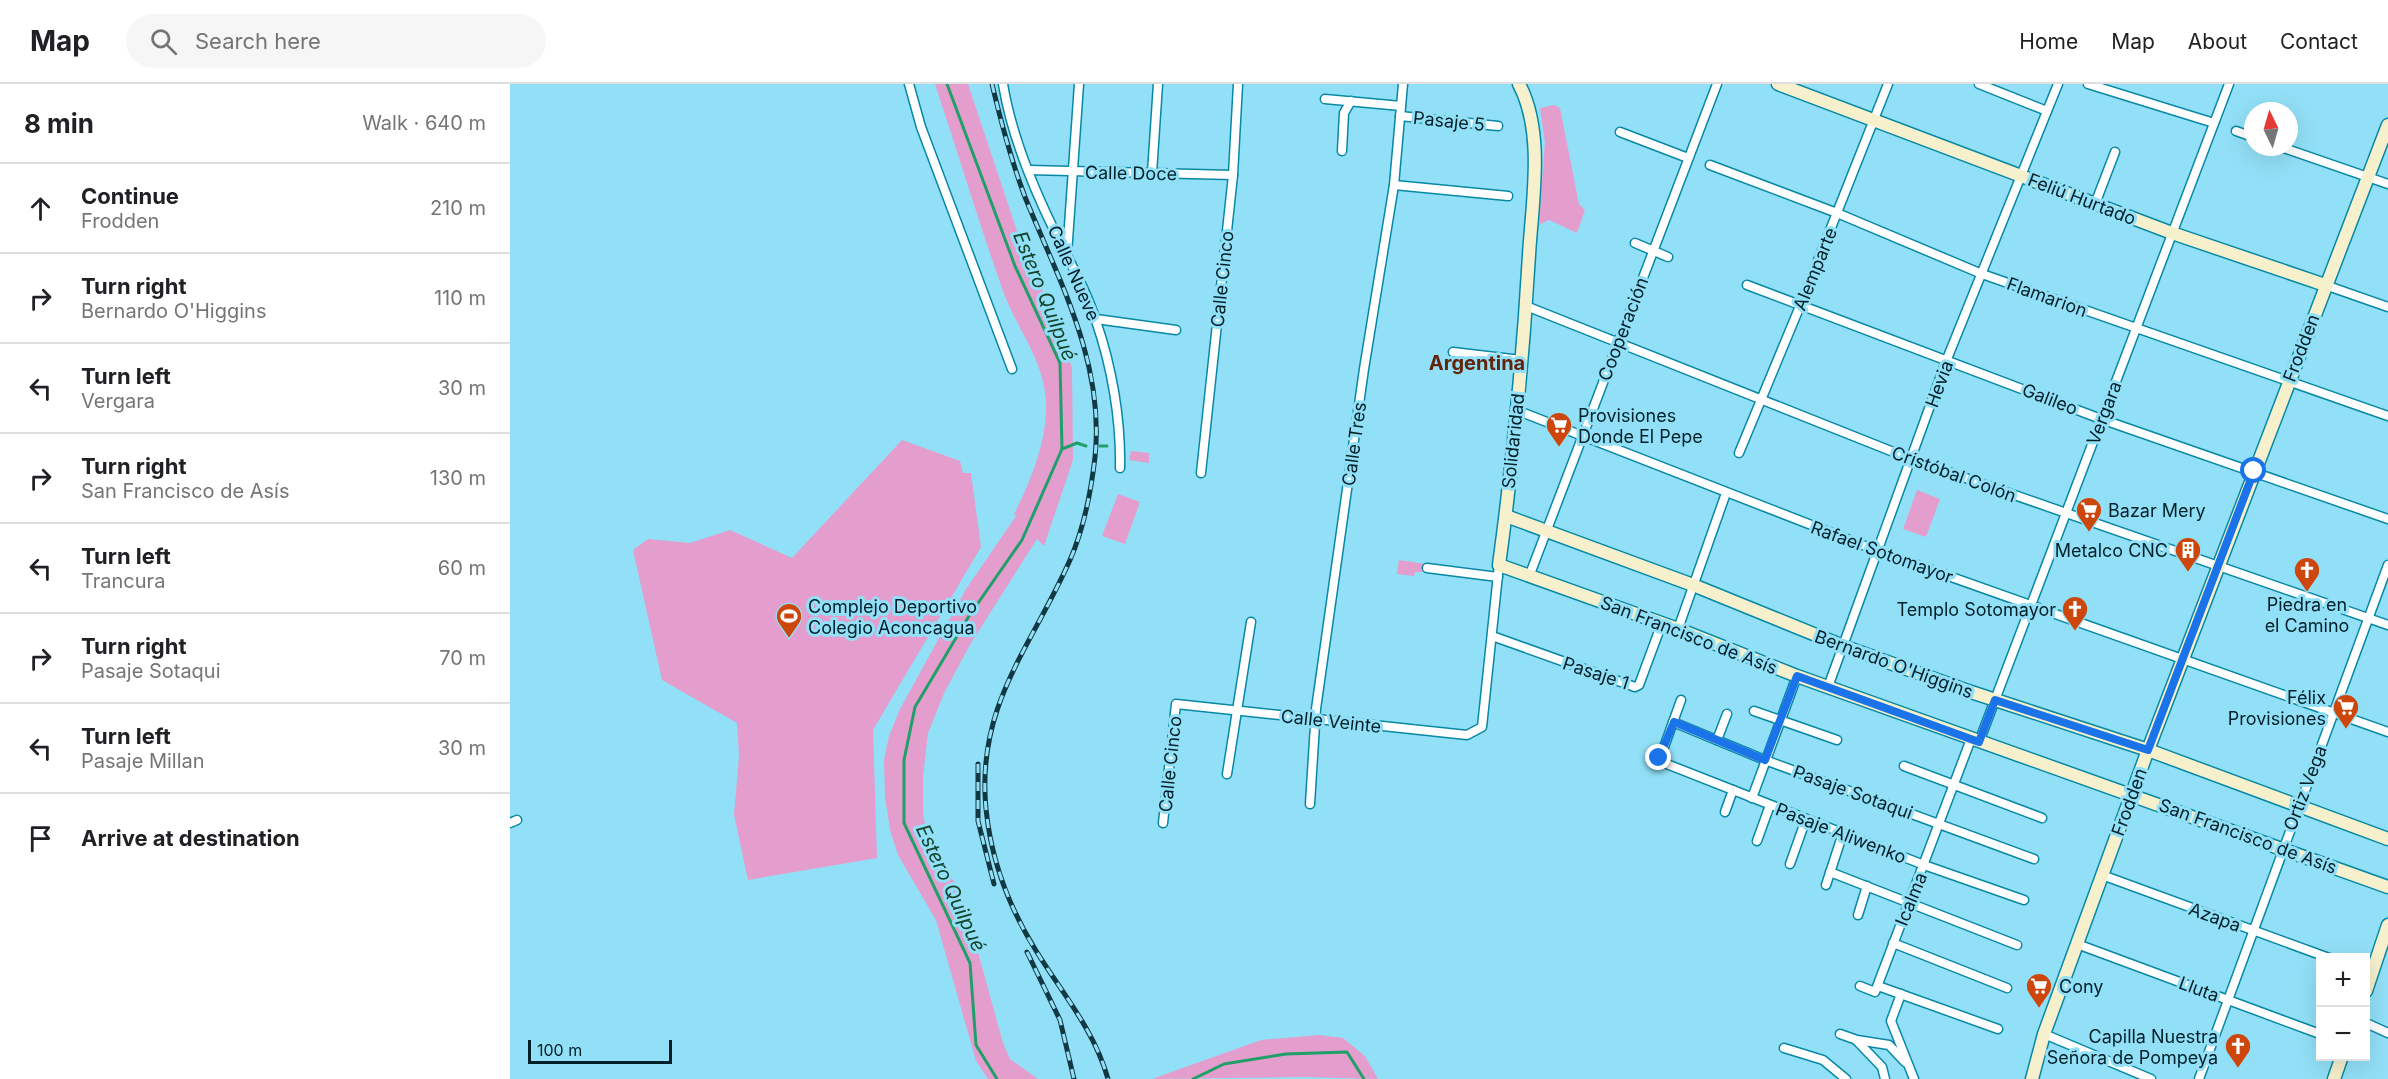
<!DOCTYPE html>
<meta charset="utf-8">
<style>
body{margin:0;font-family:Inter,sans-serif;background:#f6f6f6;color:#202124}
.controls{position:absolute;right:18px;bottom:18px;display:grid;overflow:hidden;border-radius:0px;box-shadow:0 6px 24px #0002}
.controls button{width:54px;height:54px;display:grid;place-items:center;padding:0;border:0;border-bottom:2px solid #e0e0e0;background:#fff;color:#202124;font:30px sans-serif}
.compass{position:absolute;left:1734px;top:18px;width:54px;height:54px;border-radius:50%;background:#fff;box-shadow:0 6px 24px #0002;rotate:355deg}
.scale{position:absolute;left:18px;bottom:15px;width:144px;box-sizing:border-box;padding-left:6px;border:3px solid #002029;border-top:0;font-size:16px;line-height:21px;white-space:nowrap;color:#002029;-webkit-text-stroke:4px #92e0f7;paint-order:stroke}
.stop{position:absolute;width:18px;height:18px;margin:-14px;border:4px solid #1a73e8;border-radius:50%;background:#fff}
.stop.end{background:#1a73e8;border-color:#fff;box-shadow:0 2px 6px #0008}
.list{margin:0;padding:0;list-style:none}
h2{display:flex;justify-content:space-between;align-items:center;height:78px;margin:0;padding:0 24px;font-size:26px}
h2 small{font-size:20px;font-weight:400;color:#757577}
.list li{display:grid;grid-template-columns:39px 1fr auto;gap:18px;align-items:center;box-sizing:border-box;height:90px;padding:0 24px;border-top:2px solid #e0e0e0}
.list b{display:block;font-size:22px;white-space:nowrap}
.list p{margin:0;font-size:20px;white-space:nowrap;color:#757577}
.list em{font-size:20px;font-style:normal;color:#757577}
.icon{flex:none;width:33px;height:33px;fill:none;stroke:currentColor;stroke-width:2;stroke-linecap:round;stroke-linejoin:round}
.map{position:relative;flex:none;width:1878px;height:995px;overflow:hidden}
header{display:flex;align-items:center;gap:36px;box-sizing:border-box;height:84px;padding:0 30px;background:#fff;border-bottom:2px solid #e0e0e0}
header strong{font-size:28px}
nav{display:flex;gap:33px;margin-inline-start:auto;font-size:21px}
.search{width:420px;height:54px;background:#f6f6f6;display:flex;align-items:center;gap:15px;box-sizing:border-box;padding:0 21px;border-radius:33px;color:#757577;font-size:22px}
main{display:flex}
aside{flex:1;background:#fff}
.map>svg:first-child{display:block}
.green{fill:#e39ecd}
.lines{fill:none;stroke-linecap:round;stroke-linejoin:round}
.stream{stroke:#209f69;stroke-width:3}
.street-casing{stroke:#0788a4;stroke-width:11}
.secondary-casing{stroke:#0788a4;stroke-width:15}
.street{stroke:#fff;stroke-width:8}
.secondary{stroke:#f6f0cc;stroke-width:12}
.rail-casing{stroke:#123843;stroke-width:5}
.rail{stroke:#92e0f7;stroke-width:3;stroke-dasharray:9;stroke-linecap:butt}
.route{stroke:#1a73e8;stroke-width:8}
.labels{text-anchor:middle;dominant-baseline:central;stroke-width:6;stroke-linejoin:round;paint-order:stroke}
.street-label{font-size:18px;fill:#002029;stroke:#92e0f7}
.poi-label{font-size:18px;fill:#002029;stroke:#92e0f7;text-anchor:start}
.water-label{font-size:20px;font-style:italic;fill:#14442d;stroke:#92e0f7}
.neighbourhood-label{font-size:20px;font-weight:bold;fill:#64230b;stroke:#92e0f7}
</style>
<header>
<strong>Map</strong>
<div class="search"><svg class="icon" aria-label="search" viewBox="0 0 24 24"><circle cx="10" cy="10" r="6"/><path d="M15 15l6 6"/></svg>Search here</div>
<nav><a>Home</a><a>Map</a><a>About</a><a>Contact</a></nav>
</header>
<main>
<aside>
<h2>8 min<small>Walk · 640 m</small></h2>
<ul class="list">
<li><svg class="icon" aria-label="ahead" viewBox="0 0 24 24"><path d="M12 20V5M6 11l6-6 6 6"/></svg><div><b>Continue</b><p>Frodden</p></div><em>210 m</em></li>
<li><svg class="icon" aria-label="right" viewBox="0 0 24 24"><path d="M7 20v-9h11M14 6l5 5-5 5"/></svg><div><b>Turn right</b><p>Bernardo O'Higgins</p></div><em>110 m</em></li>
<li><svg class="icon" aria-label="left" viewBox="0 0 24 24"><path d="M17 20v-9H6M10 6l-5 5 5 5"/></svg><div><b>Turn left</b><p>Vergara</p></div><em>30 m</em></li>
<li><svg class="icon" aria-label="right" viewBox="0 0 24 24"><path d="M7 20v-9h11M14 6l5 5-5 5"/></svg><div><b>Turn right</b><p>San Francisco de Asís</p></div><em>130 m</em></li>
<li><svg class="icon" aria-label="left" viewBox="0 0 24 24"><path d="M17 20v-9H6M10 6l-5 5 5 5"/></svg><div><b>Turn left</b><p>Trancura</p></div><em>60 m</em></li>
<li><svg class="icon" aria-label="right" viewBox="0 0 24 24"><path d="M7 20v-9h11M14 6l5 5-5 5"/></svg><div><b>Turn right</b><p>Pasaje Sotaqui</p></div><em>70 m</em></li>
<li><svg class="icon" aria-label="left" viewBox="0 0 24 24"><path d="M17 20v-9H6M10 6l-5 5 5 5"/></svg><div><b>Turn left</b><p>Pasaje Millan</p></div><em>30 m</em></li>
<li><svg class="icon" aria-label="arrive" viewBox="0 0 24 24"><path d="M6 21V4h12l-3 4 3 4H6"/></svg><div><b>Arrive at destination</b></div></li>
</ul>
</aside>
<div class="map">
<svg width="1878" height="995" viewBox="0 0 1878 995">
<rect width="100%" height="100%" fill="#92e0f7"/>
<g class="green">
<path d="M425,0H458L509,153L542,227L562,284L563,376L534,462L527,455L461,559L435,607L418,649L413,693V730L419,759L452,810L493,959L500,975L528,995H478L466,977L426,836L388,771L380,746L375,713L374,676L379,652L390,625L456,505L506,432L504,430C522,395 541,347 535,308C530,271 505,241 493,207C469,139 448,69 425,0Z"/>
<polygon points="1044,21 1050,24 1069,120 1075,126 1067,149 1039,136 1029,141 1035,58 1030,24"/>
<polygon points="392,356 450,377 453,389 461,389 471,463 363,646 367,774 238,796 224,731 229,672 227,639 152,596 123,466 138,455 180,459 220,446 282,474"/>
<polygon points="621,367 639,369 639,379 619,376"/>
<polygon points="1407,406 1430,415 1416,453 1393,445"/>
<polygon points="608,410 630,418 615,460 592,452"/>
<polygon points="889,476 915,480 913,488 905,488 904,492 887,490"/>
<polygon points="809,951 833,954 855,972 868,995 792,993 642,995 751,956"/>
</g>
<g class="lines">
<g class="stream">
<polyline points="437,0 505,182 550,279 552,365 512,456 459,532 405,623 394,676 394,739 460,879 466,961 487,995"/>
<polyline points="590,362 597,362"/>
<polyline points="552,365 567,359 576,362"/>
<polyline points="683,995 714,980 776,970 837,968 854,995"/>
</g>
<g class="street-casing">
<g id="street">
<polyline points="399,0 411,43 502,285"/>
<path d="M493,0C501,49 522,101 544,146C558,175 576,205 586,237C602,283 611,336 610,384"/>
<polyline points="1469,0 1537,27"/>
<polyline points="1578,0 1704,39"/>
<polyline points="815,15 891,22"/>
<polyline points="890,32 988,42"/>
<polyline points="1726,47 1743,53"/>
<polyline points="1110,48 1178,74"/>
<polyline points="1771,63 1878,100"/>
<polyline points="832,67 834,29 841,17"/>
<polyline points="1200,81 1327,129 1472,190 1878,332"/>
<polyline points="519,86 723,91"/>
<polyline points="642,89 648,0"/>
<polyline points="884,101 998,112"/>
<polyline points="1585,120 1605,68"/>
<polyline points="1125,159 1158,173"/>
<polyline points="557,170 569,0"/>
<polyline points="1237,201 1591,335 1878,435"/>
<polyline points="1815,201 1878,223"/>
<polyline points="1016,222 1401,375 1878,541"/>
<polyline points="586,235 666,246"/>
<polyline points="943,268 1011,276"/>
<polyline points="1006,326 1368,467 1878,648"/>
<polyline points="1229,369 1290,222 1378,0"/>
<polyline points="691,389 723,91 728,0"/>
<polyline points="917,484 988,493"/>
<polyline points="1020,490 1207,0"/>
<polyline points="1168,545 1216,409"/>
<polyline points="982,552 1125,603 1129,601 1152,539"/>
<polyline points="1318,603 1437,275 1548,0"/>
<polyline points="1171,616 1149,677 1414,781 1514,816"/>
<polyline points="1244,627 1327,656"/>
<polyline points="1163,638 1255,676 1524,775"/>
<polyline points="1207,656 1217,630"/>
<polyline points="1469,658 1719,0"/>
<polyline points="1394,682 1532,734"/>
<polyline points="717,690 741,538"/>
<polyline points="1242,714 1287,592"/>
<polyline points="800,720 806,625 854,285 884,101 893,0"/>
<polyline points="1215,728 1223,706"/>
<polyline points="0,739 7,736"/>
<polyline points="653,739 666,620 957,651 972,643 989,481"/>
<polyline points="1247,757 1260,721"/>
<polyline points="1280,780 1296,735"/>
<polyline points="1320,788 1507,861"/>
<polyline points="1592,791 1819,874"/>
<polyline points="1316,801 1333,749"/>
<polyline points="1348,831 1357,802"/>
<polyline points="1383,859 1497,904"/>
<polyline points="1567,860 1810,950"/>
<polyline points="1350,902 1365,908 1461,655"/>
<polyline points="1368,902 1488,945"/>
<polyline points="1391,910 1381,937 1404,995"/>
<polyline points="1856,939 1878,949"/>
<polyline points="1330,950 1347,956 1379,961 1395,978"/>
<polyline points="1534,950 1641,995"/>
<polyline points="1347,957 1372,983 1375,995"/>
<polyline points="1274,964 1313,976 1336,995"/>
<polyline points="1689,995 1878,481"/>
</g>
</g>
<g class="secondary-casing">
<g id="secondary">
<path d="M1009,0C1035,49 1022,118 1019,171C1013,275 1003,378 989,481L1168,545L1287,592L1878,803"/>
<polyline points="1268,0 1662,149 1815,201"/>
<polyline points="996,432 1183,501 1333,562 1458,607 1638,666 1878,755"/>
<polyline points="1856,907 1878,841"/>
<polyline points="1522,995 1534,950 1638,666 1878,41"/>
<polyline points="1824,995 1832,972"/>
</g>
</g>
<use href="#street" class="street"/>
<use href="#secondary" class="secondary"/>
<g class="rail-casing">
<g id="rail">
<path d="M482,0C491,38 501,76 515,113C549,197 595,279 585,373C581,408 574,444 560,476C521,564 466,621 476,725C481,775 499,823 525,865C551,908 584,945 598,995"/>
<polyline points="468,680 468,737 484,800"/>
<polyline points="517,868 550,936 564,995"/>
</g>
</g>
<use href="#rail" class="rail"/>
</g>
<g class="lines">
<polyline class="route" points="1149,674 1164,638 1255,676 1287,592 1469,658 1485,616 1638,666 1744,387"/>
</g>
<defs>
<g id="supermarket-pin" transform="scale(1.35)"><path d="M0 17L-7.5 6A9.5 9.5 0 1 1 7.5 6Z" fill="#cd470c" stroke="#92e0f7"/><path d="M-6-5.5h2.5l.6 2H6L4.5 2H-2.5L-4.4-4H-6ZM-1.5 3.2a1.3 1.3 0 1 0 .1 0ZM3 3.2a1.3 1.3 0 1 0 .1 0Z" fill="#fff"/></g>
<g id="building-pin" transform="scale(1.35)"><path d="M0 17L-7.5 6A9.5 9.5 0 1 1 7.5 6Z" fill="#cd470c" stroke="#92e0f7"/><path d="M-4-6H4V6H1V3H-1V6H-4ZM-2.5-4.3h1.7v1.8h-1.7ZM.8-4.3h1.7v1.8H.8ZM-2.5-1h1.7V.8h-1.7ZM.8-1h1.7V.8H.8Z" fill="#fff"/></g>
<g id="church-pin" transform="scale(1.35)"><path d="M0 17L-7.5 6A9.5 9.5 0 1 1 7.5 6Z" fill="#cd470c" stroke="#92e0f7"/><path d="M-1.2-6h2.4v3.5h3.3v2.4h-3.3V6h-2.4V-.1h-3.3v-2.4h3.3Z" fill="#fff"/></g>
<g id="stadium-pin" transform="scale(1.35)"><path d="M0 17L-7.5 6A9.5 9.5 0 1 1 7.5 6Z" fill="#cd470c" stroke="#92e0f7"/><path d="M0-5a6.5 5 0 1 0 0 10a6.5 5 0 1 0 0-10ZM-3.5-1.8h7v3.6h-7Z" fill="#fff"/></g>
</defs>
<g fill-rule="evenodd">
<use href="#supermarket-pin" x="1049" y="341"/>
<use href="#supermarket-pin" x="1579" y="426"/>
<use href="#building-pin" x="1678" y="466"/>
<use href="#church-pin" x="1797" y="486"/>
<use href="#church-pin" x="1565" y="525"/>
<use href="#stadium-pin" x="279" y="532"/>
<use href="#supermarket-pin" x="1836" y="623"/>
<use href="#supermarket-pin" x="1529" y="902"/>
<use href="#church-pin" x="1728" y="962"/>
</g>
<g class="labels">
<g class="street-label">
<text transform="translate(939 37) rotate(6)">Pasaje 5</text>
<text transform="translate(621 89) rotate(1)">Calle Doce</text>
<text transform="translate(1572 115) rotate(21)">Feliú Hurtado</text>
<text transform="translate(1305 185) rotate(-68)">Alemparte</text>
<text transform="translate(564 189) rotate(66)">Calle Nueve</text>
<text transform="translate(712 195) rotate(-84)">Calle Cinco</text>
<text transform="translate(1537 213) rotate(20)">Flamarion</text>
<text transform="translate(1113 245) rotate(-69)">Cooperación</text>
<text transform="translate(1791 264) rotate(-69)">Frodden</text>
<text transform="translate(1429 300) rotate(-70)">Hevia</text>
<text transform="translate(1540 315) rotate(21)">Galileo</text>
<text transform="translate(1594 329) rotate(-69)">Vergara</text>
<text transform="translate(1003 357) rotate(-84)">Solidaridad</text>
<text transform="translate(844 360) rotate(-82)">Calle Tres</text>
<text transform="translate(1444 390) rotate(20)">Cristóbal Colón</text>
<text transform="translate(1372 468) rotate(20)">Rafael Sotomayor</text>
<text transform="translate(1179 551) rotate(21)">San Francisco de Asís</text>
<text transform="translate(1384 580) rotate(20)">Bernardo O'Higgins</text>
<text transform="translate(1086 589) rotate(18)">Pasaje 1</text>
<text transform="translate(821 637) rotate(6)">Calle Veinte</text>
<text transform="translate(660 680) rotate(-84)">Calle Cinco</text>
<text transform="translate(1795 704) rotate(-69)">Ortiz Vega</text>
<text transform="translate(1343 708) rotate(20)">Pasaje Sotaqui</text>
<text transform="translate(1619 718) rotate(-70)">Frodden</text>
<text transform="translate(1331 749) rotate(21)">Pasaje Aliwenko</text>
<text transform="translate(1738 752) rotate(20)">San Francisco de Asís</text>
<text transform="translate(1401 815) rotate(-68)">Icalma</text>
<text transform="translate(1705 833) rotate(20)">Azapa</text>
<text transform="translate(1689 905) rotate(20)">Lluta</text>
</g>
<g class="poi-label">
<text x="1068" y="331">Provisiones<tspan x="1068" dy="21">Donde El Pepe</tspan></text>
<text x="1598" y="426">Bazar Mery</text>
<text x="1658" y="466" text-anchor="end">Metalco CNC</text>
<text x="1797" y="520" text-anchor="middle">Piedra en<tspan x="1797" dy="21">el Camino</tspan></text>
<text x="298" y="522">Complejo Deportivo<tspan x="298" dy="21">Colegio Aconcagua</tspan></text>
<text x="1546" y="525" text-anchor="end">Templo Sotomayor</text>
<text x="1816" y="613" text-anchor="end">Félix<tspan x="1816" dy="21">Provisiones</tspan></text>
<text x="1549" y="902">Cony</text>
<text x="1708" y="952" text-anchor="end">Capilla Nuestra<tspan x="1708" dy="21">Señora de Pompeya</tspan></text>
</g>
<g class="water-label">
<text transform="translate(535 212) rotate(68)">Estero Quilpué</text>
<text transform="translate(441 804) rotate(65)">Estero Quilpué</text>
</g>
<g class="neighbourhood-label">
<text x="967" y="279">Argentina</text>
</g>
</g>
</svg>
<div class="controls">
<button>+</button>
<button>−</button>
</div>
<svg class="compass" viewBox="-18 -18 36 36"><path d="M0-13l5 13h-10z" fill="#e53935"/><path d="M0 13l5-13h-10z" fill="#757577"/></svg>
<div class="scale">100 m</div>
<div class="stop" style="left:1744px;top:387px"></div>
<div class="stop end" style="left:1149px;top:674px"></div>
</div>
</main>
